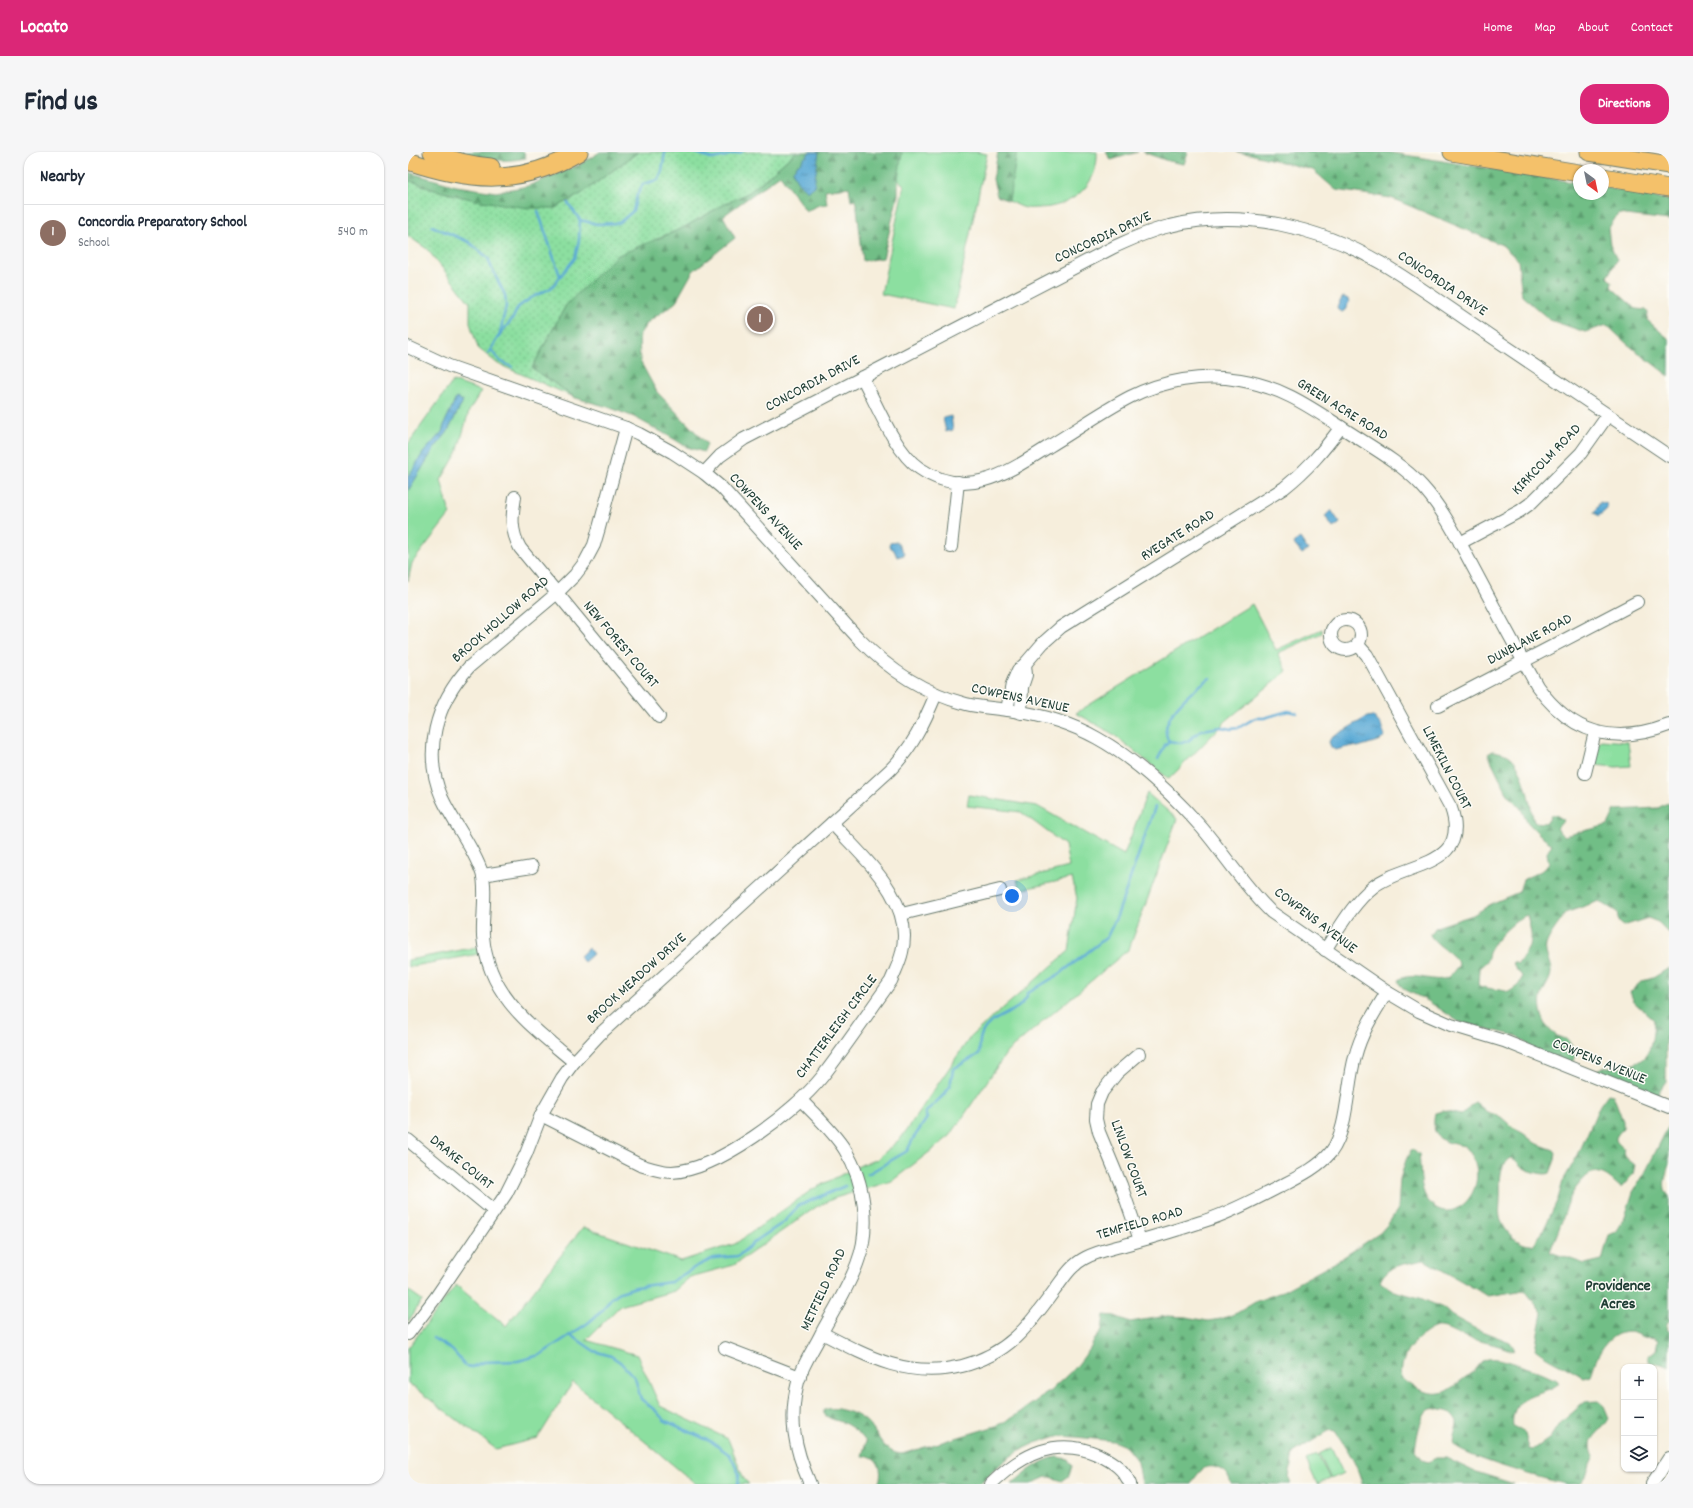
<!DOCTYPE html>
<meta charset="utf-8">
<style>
body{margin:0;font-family:Dekko,sans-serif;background:#f6f6f7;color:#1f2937}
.controls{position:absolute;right:12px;bottom:12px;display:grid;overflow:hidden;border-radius:8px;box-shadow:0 1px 3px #0004}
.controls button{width:36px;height:36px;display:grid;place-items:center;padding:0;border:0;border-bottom:1px solid #e0e1e3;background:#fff;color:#1f2937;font:20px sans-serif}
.compass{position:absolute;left:1165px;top:12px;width:36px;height:36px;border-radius:50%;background:#fff;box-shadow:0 1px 3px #0004;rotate:147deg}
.you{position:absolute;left:604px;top:744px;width:14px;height:14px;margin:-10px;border:3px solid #fff;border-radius:50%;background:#1a73e8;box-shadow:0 0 0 6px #1a73e833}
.badge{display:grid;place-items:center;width:26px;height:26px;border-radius:50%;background:#db2777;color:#fff;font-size:13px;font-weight:700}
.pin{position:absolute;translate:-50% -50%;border:2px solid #fff;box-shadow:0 1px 4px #0006}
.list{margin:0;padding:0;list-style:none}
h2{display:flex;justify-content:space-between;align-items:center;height:52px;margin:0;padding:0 16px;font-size:17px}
h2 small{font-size:13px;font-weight:400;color:#747a83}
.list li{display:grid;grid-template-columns:26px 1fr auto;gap:12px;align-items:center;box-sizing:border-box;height:56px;padding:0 16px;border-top:1px solid #e0e1e3}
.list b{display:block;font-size:15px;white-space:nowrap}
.list p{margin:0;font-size:13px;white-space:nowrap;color:#747a83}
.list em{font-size:13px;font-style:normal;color:#747a83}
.icon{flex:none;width:22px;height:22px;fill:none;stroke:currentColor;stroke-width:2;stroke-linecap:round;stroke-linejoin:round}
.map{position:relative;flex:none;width:1261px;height:1332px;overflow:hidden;border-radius:16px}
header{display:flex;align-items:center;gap:24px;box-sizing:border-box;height:56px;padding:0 20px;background:#db2777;color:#fff}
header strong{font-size:19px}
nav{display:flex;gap:22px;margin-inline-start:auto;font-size:14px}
.intro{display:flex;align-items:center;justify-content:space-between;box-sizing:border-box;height:96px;padding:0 24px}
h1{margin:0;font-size:28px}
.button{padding:10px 18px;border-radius:16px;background:#db2777;color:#fff;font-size:14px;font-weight:700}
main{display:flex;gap:24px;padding:0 24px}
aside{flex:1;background:#fff;border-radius:16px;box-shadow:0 1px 3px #0004}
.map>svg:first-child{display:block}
.grass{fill:url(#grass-dots);stroke:#568e6a}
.forest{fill:url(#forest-firs);stroke:#487e5d;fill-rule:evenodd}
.park{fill:#8cdfa0;stroke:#568e6a}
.water{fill:url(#water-ripples);stroke:#3d7484}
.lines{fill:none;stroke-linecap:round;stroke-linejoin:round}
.stream{stroke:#5baad5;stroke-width:2.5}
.minor-casing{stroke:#6a7b6f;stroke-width:14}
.highway-casing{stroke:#6a7b6f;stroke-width:19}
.minor{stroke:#fff;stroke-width:12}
.highway{stroke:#f4c16a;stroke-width:17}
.labels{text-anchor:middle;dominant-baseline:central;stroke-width:3;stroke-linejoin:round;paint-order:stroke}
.street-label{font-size:15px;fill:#1f3d34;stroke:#fdfcf7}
.neighbourhood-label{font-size:16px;font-weight:bold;fill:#1f3d34;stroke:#fdfcf7}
</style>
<header>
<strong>Locato</strong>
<nav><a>Home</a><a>Map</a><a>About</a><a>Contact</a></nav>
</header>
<div class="intro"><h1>Find us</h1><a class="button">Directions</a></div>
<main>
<aside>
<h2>Nearby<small></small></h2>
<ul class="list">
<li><span class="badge" style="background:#8d6e63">1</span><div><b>Concordia Preparatory School</b><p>School</p></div><em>540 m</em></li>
</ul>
</aside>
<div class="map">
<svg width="1261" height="1332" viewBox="0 0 1261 1332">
<defs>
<pattern id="grass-dots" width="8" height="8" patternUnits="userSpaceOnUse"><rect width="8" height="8" fill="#8cdfa0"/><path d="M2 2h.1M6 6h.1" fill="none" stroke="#78c08a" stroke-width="1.8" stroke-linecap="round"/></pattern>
<pattern id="forest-firs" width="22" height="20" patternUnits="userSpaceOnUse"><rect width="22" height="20" fill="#71be86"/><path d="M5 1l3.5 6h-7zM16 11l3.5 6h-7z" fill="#5c9c6e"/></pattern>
<pattern id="water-ripples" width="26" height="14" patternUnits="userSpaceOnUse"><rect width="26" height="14" fill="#5baad5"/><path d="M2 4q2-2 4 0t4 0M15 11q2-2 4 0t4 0" fill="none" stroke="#4b8cae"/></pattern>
</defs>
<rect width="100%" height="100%" fill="#fdfcf7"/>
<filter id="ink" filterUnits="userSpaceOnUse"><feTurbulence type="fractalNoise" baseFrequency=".025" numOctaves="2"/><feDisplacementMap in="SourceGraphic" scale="8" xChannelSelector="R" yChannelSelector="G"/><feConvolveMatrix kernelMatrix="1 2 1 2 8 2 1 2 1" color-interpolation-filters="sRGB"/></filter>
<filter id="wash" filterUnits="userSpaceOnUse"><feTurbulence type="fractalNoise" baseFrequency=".012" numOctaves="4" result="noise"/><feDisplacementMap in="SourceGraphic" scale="16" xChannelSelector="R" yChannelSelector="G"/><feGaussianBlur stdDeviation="0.9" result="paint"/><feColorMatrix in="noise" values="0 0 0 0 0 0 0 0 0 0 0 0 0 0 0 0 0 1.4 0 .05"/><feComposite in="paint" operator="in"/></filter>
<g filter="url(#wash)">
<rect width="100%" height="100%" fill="#f6eedc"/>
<polygon class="grass" points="230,0 388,0 342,40 317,52 273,77 252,85 158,153 124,216 168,246 90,212 70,196 62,171 62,151 19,97 0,84 0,29 7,30 23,37 147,56 173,42"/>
<g class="forest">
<path d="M48,0H116L118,6C95,11 69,8 48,0Z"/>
<polygon points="192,0 230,0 173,42 147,56 120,56 67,48 23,37 7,30 0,29 0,20 48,34 88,40 120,34 171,13"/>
<polygon points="388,0 494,0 490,28 490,43 475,106 455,109 448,47 443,48 441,35 417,38 419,52 411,53 398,59 372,23 315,64 327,86 285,119 267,151 241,169 231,183 232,209 249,240 299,292 296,300 279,295 259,283 226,265 200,255 168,246 124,216 158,153 208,104 273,77 317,52 342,40"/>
<polygon points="590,0 609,0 601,49 589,44 585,27"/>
<polygon points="698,0 730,0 703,8"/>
<polygon points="735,0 780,0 776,12 760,9"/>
<polygon points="828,0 978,0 1171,31 1171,42 1195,42 1195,35 1261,48 1261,68 1210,62 1200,77 1202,93 1209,108 1199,125 1204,130 1203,135 1228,157 1238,158 1240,161 1239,168 1261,187 1261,224 1218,191 1199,173 1177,180 1142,168 1114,144 1110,108 1094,93 983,46 928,38 905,18 842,2"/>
<path d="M1085,599C1090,600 1096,601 1100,603C1116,612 1122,654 1126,670L1137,671L1141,668L1143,663H1148L1156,668L1149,676L1152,681L1156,684L1200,673L1207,658L1250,656L1261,650V781L1250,770L1240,766L1215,774L1211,771L1209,760L1191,749L1157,761C1151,773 1142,781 1138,793C1136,802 1143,811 1143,820C1143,828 1135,837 1133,845C1130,863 1140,885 1159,887C1164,894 1169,900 1165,909L1160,911L1126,898L1109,884L1051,870L1020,849L996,837L992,833L990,828C1006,818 1028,833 1040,825C1044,822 1048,816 1051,813C1046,800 1029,795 1022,783L1028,775L1065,763L1085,751L1111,740L1114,730L1118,726L1133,719L1141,712L1139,701L1144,692L1135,686L1120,671L1113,657L1099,641L1080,602ZM1119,763C1126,790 1125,790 1110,812L1105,810L1107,816L1114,824C1113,833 1108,835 1101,840C1092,837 1076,837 1070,833L1071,816C1082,807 1078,809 1082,798C1087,787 1109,766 1119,763Z"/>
<path d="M1261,816V881L1258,886V929L1248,944L1202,927L1189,918C1196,914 1203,915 1211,915C1243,912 1244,895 1246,868L1226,850L1222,840L1234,829L1245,826Z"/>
<path d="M1200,942L1205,943L1215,969V977C1201,990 1211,989 1216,998C1217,1000 1216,1002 1217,1004C1219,1008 1224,1010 1227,1013L1225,1022L1214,1035H1212C1206,1030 1199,1022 1191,1021C1185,1019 1179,1023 1175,1028C1159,1044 1160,1054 1152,1074C1149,1083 1145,1090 1142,1100L1177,1112L1194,1108L1201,1083L1208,1080L1212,1074L1218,1062L1225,1040L1237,1021L1261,973C1261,983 1261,1001 1261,1011C1259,1021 1252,1035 1261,1044V1169L1259,1171L1258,1177L1261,1180V1215C1254,1210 1247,1213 1240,1209V1204L1248,1198L1250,1188C1245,1184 1241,1186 1236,1185C1231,1183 1226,1180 1221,1180C1198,1180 1188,1205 1183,1224L1176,1226C1160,1215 1142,1209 1127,1197L1134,1161L1117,1138L1080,1144L1016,1108C1000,1112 978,1112 972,1130L986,1139L1012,1146L1035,1156L1044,1164L1068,1177L1102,1190L1106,1196L1105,1199C1089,1192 1072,1190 1056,1184C1048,1182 1041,1176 1033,1175C1022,1173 1002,1193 998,1202C995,1209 992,1218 994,1226C1004,1235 1021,1245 1036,1240C1042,1238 1060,1223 1066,1219C1071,1215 1073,1208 1080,1207C1096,1204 1130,1221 1147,1227L1150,1229V1232C1136,1243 1116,1239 1107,1258C1105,1263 1104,1268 1105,1274L1117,1281L1121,1297L1125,1298L1142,1286L1151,1272L1177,1250L1190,1249L1196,1254L1201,1266C1194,1282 1176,1284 1186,1305C1179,1313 1181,1324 1172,1332C1168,1332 1163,1332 1159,1332C1145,1330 1050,1303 1046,1293C1043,1287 1050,1276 1049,1269C1044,1261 1042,1259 1032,1258C1029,1257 1026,1256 1023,1257C1012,1261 1008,1289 1007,1299L1014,1308L1020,1310L1028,1306H1038L1065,1319L1106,1332H954C950,1313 938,1295 927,1279L922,1278L885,1301L881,1325L883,1332H823C822,1320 805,1310 795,1317C790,1321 786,1327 783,1332H734L730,1310L717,1294L705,1289L668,1285L649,1284L627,1291L610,1299L595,1310L571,1332H470C475,1323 473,1307 460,1304C458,1304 456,1304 454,1304L458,1290C453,1282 444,1275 436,1271C429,1268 422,1268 416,1262V1258C422,1256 427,1256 434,1258C444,1260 453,1264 461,1272C471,1284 476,1301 494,1302L591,1273L608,1263L642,1239L668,1215L682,1197L688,1185L694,1178L696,1163L707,1164L722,1170L759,1164L778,1165L800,1169L813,1167L829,1161L849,1149L871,1141L897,1127L928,1110L972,1081L980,1072L990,1057L992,1027L998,1008L1003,998H1005L1011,1002C1013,1016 1011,1035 1019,1047C1044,1083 1091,1030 1057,994C1035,990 1022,988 1027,961L1035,959L1053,963C1059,959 1060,954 1067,950L1079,960L1093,965L1103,974L1116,982L1127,991L1146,998L1148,1001L1147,1008L1142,1021C1136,1024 1120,1019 1114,1015C1109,1011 1109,1007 1102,1006C1089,1014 1093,1035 1092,1047C1092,1055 1090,1064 1094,1071C1099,1082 1112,1094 1125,1093L1135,1079L1150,1047L1155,1029L1170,1003L1192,953Z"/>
<path d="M648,1305L660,1307L664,1314L661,1324L654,1329L643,1325H638L623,1332H604C617,1321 632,1308 648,1305Z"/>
</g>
<g class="park">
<polygon points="494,0 568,0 579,2 546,157 473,142 496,33 490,28"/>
<path d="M609,0H689C691,34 662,56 630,56C626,56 621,57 618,56C612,55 606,51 601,49Z"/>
<polygon points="45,229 73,239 61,259 49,301 33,328 42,362 4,411 0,429 0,292"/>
<polygon points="844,452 868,498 914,477 914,481 870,501 879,519 819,568 761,627 705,582 668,561"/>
<polygon points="1193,588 1220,590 1223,614 1208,615 1186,613 1187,595"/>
<polygon points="739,641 769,667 721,797 599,900 542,984 484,1029 427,1046 408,1055 326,1113 282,1125 266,1139 212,1154 178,1188 229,1203 252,1254 320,1287 336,1327 341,1332 288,1332 165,1230 130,1286 88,1297 0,1231 0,1196 48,1133 98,1174 175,1075 273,1109 327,1092 405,1037 455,1012 468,1008 493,986 563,884 661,799 669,746 664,726 612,738 609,728 661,715 657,693 613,660 559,654 561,643 629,654 716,703"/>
<polygon points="69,795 71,802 0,815 0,808"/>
<polygon points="0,1138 14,1148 0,1170"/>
<polygon points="923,1296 935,1321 923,1327 911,1302"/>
<polygon points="909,1302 922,1327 909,1332 898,1308"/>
</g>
<g class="water">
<path d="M402,0H411L406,34L400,39C393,35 386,27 385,18Z"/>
<polygon points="936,145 940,147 941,150 937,158 934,160 930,158 929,155 934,146"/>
<polygon points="48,246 55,249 39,281 26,297 0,339 0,325 15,301 34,280 37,270"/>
<polygon points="543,264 545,278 538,280 535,266"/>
<polygon points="1192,350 1199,352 1199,357 1191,364 1186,361"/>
<polygon points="923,358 932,371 925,376 917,364"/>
<polygon points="892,386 900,398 894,402 885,391"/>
<polygon points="489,390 496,401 496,403 489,405 486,398 481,394 482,391"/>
<polygon points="965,564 973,573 977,584 973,588 950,595 944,594 927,598 923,595 921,590 923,586 959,565"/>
<polygon points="180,796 185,802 176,810 171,805"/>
</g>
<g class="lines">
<g class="stream">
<polyline points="286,0 305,7 334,0"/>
<polyline points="160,51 172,68"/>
<polyline points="130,59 152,124"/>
<polyline points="24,74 61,90 80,106 84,117 97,143 98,154 92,181"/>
<polyline points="83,198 92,209 104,215"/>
<polyline points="80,202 92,182 105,166 110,155 123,146 143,136 167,106 171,88 172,68 189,72 211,71 225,59 229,43 235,32 250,28 254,19 257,0"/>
<path d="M761,589C747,568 785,538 802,526"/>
<polyline points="750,607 757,593 761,589 773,591 780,589 793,578 813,575 823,577 830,576 847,566 856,566 880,559 889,561"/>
<path d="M460,1022L499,999L505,987L519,966L517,961C533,943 542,945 545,917L571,902C572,896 571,889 573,884C580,861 614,864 620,841L653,821L699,785L709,764L747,655"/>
<polyline points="163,1183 186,1199 203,1204 212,1210 227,1226 233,1247 248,1259 256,1268 304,1290 322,1303 331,1322 330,1332"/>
<polyline points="25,1186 44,1198 58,1214 64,1215 75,1210 110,1209 132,1203 180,1171 194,1159 203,1146 212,1140 228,1135 263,1130 289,1114 306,1106 330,1104 349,1088 376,1070 390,1054 437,1034"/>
</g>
</g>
</g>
<g filter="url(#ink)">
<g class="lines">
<g class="minor-casing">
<g id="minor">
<path d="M0,195L41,214L218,276L231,282L264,300L296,321L314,336L451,487C481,518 516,541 558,552C574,556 590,556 606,559C634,563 664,572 689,586C727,607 765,643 794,676C817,703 837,735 863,760L979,840L1011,859L1043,873L1096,889L1261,955"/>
<path d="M454,225C468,251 487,300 511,316C559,349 599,321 640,295C667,279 693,260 722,245C754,229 795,221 832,228C873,235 899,253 933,275C960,293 992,310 1014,334C1036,358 1051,389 1067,419C1087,457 1108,496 1129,534C1163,582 1206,594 1261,573"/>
<path d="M296,321L312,304L336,287L706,95C724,87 742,78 762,74C833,56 911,75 973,111C1010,133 1045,159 1081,183C1141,223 1201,264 1261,304"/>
<path d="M107,345C104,363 102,378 112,396L251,565"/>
<polyline points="1052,391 1112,359 1123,351 1173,301 1200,263"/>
<polyline points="543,395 550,330"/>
<circle cx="938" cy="483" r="15"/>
<polyline points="1030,554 1229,450"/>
<path d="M599,558L604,532L610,518L617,512L635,491L653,475L876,336C900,317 915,299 933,275"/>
<polyline points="613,561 614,535 618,523 617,512"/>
<polyline points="1177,621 1187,580"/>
<polyline points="75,723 124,715"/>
<polyline points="494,762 592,738"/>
<path d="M917,798C931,777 945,751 965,735C996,710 1064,716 1043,656L959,503L950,493"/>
<polyline points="731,902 709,921 694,940 689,952 688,967 691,980 713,1033 732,1088"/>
<path d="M166,910C123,874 80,844 75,784C74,767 79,735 74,721C65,694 46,672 34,646C14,600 28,551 61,515L148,442L167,423L177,410L186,393L191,376L218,276"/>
<path d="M393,948C408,964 425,979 437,998C457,1030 463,1077 449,1112C440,1136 426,1158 414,1180C407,1195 396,1210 391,1226C380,1266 386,1295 402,1332"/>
<path d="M133,963L232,1013C242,1016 253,1020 264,1020C310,1018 386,960 414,925C438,894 460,861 483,829C487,819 492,810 494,800C507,748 455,706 424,671"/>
<polyline points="0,988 86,1059"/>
<path d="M414,1181C460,1205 500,1227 554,1214C600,1202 620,1175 646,1139C655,1127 663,1113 677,1106C690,1099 706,1096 720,1092C745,1085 769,1078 793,1070C820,1062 845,1048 869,1036C888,1026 909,1017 923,1000C940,978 939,932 947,905C953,881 966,861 979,840"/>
<path d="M0,1182L28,1145L98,1042L118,1002L133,963L154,926L166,910L192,882L482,618C504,596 516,571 528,542"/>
<polyline points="317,1196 392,1225"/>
<path d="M583,1332C614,1302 649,1284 691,1303C705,1310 716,1317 722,1332"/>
<polyline points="1244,1332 1261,1306"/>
</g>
</g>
<g class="highway-casing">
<g id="highway">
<path d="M24,0C43,9 62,13 83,15"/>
<polyline points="1044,0 1171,21"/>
<polyline points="1181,0 1261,13"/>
<path d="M0,9C62,30 113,34 171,0"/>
<polyline points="1195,25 1261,36"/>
</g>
</g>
<use href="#minor" class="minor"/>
<use href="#highway" class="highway"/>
</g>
</g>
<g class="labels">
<g class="street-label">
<text transform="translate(695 86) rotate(-25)">CONCORDIA DRIVE</text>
<text transform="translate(1034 132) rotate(34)">CONCORDIA DRIVE</text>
<text transform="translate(405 232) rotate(-28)">CONCORDIA DRIVE</text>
<text transform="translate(934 258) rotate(32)">GREEN ACRE ROAD</text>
<text transform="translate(1139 308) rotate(-46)">KIRKCOLM ROAD</text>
<text transform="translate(357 360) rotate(47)">COWPENS AVENUE</text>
<text transform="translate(770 384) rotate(-32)">RYEGATE ROAD</text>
<text transform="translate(93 468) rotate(-41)">BROOK HOLLOW ROAD</text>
<text transform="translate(1122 488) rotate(-28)">DUNBLANE ROAD</text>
<text transform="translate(212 493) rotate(50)">NEW FOREST COURT</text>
<text transform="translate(612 547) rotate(12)">COWPENS AVENUE</text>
<text transform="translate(1038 616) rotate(63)">LIMEKILN COURT</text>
<text transform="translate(907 769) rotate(37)">COWPENS AVENUE</text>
<text transform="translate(229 827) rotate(-42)">BROOK MEADOW DRIVE</text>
<text transform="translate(429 875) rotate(-53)">CHATTERLEIGH CIRCLE</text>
<text transform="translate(1191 910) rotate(22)">COWPENS AVENUE</text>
<text transform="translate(720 1007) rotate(70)">LINLOW COURT</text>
<text transform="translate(53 1011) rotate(39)">DRAKE COURT</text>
<text transform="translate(732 1072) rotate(-16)">TEMFIELD ROAD</text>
<text transform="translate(416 1138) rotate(-65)">METFIELD ROAD</text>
</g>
<g class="neighbourhood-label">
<text x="1210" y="1134">Providence<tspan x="1210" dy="18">Acres</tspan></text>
</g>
</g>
</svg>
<div class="controls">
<button>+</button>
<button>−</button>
<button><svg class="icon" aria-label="layers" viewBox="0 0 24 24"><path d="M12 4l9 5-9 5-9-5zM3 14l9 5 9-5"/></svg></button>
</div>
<svg class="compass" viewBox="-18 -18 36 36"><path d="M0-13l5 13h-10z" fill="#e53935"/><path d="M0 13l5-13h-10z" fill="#747a83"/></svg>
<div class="you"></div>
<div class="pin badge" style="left:352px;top:167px;background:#8d6e63">1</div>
</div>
</main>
